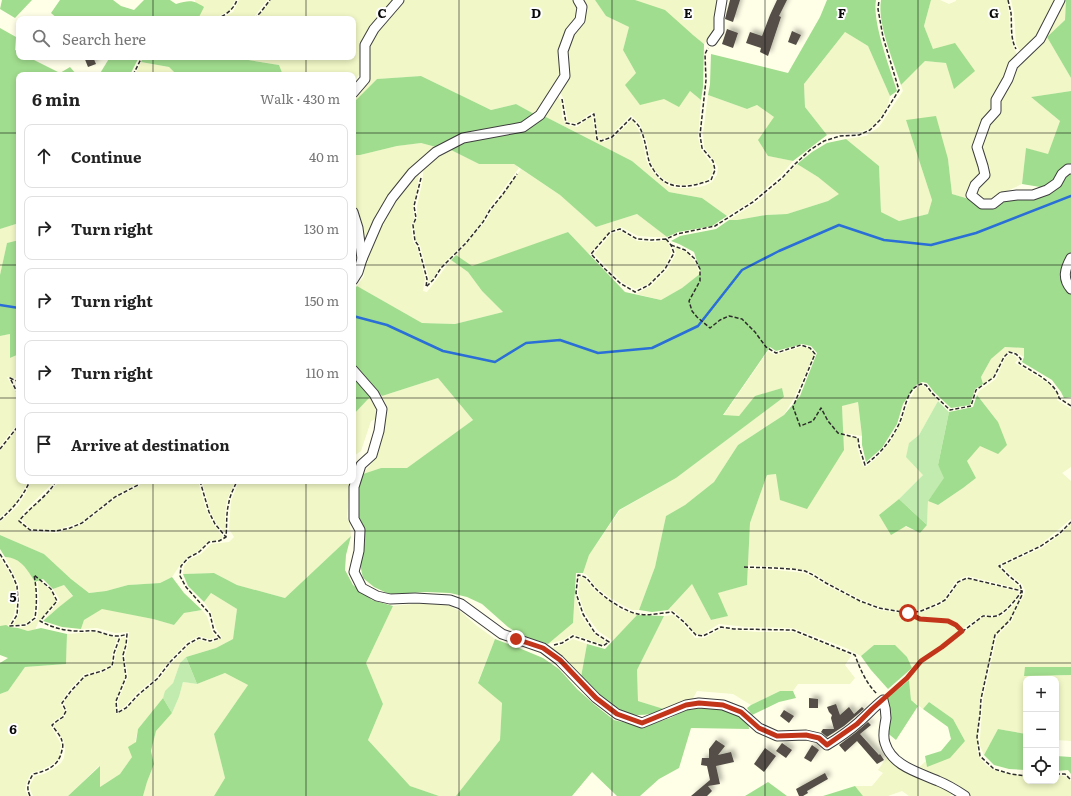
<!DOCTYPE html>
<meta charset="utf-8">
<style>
body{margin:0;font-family:Literata,serif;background:#f2f2f2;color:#222}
.controls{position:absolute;right:12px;bottom:12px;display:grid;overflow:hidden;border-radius:8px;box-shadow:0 2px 6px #0003}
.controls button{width:36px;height:36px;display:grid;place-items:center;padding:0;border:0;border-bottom:1px solid #e0e0e0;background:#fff;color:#222;font:20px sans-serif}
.stop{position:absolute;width:12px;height:12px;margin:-9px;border:3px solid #c3351a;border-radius:50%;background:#fff}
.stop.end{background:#c3351a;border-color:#fff;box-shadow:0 1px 4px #0008}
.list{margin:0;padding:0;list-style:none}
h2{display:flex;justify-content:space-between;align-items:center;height:52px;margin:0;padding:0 16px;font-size:17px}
h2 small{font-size:13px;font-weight:400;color:#767676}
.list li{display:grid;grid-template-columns:26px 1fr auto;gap:12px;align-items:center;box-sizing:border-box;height:64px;margin:0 8px 8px;padding:0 8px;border:1px solid #e0e0e0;border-radius:8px}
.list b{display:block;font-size:15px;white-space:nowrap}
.list em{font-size:13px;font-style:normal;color:#767676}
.icon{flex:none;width:22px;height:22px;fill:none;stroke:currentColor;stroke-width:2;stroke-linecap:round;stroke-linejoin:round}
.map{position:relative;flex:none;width:1071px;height:796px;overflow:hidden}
.search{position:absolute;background:#fff;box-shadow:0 2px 6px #0003;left:16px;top:16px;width:340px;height:44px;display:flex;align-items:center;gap:10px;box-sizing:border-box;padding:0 14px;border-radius:8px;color:#767676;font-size:15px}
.panel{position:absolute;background:#fff;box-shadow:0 2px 6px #0003;left:16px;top:72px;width:340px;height:412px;border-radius:8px}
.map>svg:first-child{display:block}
.farmland{fill:#f1f7c6}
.green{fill:#c2ecaf}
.forest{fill:#a1dd8e}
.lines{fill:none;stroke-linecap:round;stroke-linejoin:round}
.stream{stroke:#2a6ed7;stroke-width:2.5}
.building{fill:#544e46;filter:url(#shadow)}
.street-casing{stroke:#3d3d3d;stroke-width:11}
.path{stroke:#2c2c2c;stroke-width:1.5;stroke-dasharray:4 2;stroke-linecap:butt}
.street{stroke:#fff;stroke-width:9}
.route{stroke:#c3351a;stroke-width:5}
.grid{fill:none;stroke:#0a0a0a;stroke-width:1;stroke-opacity:0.55}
.grid-label{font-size:13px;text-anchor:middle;font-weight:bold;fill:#0a0a0a;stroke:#fff;stroke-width:4;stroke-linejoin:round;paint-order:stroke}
</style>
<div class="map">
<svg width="1071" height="796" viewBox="0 0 1071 796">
<defs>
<filter id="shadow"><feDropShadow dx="3.5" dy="-3.5" stdDeviation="2" flood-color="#0004"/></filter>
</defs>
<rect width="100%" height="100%" fill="#ffffe8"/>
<g class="farmland">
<polygon points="195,0 235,0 230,10 219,16 209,19 199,19"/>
<polygon points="239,0 267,0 254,17 249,19 220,19 233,12"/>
<polygon points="271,0 393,0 375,21 361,72 353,83 353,75 283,75 279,65 242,59 240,57 353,57 353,19 257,19"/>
<polygon points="404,0 575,0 579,7 579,14 568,32 564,75 536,115 516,104 491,110 421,76 377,79 353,103 353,96 360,89 368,44 377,30"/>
<polygon points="581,0 595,0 606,16 629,27 623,50 636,73 690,91 701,100 698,137 701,150 713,166 712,174 707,180 694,184 681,185 671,183 662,178 654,169 650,160 647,142 640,124 631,115 610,136 603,139 598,137 595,113 592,112 577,123 568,122 564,100 559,89 566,52"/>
<polygon points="635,0 718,0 716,31 704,44 693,35"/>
<polygon points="931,0 940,0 949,4 956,1 956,0 1007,0 1009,14 1010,35 1013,47 1017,55 974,149 981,175 969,199 952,194 948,159 906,120 932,200 928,214 899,221 881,212 879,166 846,139 866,136 879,127 903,91 901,85 925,61 946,63 975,72 933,49 924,26"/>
<polygon points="1011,0 1056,0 1037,38 1021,53 1016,44 1014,13"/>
<polygon points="1062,0 1066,0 1065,20 1047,37 1071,78 1071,91 1031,97 1060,121 1048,155 1026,148 1022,184 988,200 979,198 975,193 987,174 979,143 998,99 1016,64 1047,37 1059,10"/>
<polygon points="845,32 868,46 890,96 888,105 879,119 869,129 858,132 827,135 805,107 804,84"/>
<polygon points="141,62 169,67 177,75 135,75"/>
<polygon points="556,92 561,102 562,117 566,125 577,127 592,116 596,139 603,142 613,138 632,120 638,129 643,142 646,159 649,167 657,177 668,186 676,188 691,188 704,186 712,182 717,175 718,167 715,162 704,147 703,134 708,95 747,109 757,105 774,117 768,156 793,161 781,175 767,187 751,201 727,216 702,198 669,192 632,161 544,116"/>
<polygon points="421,143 436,147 420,162 363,248 361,228 356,209 353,199 353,155 360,155 397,146"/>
<polygon points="449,149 479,164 514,164 519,168 489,208 482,222 465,242 441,266 433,278 428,283 429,278 420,245 416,240 414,225 417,218 417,206 422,184 424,165 438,153"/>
<polygon points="797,164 818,177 840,194 828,201 787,214 766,215 737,220 729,220 760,200 783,179"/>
<polygon points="521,169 560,195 596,227 637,214 667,237 652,237 638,236 621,227 610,231 589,254 568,232 472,267 456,255 486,221 492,210"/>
<polygon points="419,170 418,184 413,206 414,219 411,226 413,242 417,247 425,279 423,291 427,292 451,260 468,272 482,291 503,312 455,324 422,323 357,286 364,276 365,259 380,222 394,198"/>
<polygon points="19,223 19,240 7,243 0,275 0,229"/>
<polygon points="620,231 637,241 655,242 666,240 670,247 671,253 664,268 648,284 635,289 622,282 594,254 611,234"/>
<polygon points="674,247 686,252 694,261 700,274 682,288 661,300 636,294 651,286 668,269 676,253"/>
<polygon points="10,334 10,358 19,354 19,379 15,378 7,377 15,391 19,400 19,424 14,428 0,446 0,336"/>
<polygon points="801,347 809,348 814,355 794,398 784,415 738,445 714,482 685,505 666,516 655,567 639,610 632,610 622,605 609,597 596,587 587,575 583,573 589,555 620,510 676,478 784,397 782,388 756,396 739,416 723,416 768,351 775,355"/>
<polygon points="1005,347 1024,348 1024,357 1017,353 1009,351 1003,356 993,377 983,384 981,377 991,359"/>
<polygon points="1010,354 1015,356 1018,359 1015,363 1049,384 1057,394 1057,400 1071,409 1071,467 1062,473 1071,481 1071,519 1040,545 997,565 1008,578 1018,586 1020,589 968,576 961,578 955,582 944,599 926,608 908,612 880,607 860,599 827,582 814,573 805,570 792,568 748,565 750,523 767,475 776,474 844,450 843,435 858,438 857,447 863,466 866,467 879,456 891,441 901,423 907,406 915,390 921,385 925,387 938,401 919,435 909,443 923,475 899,499 879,515 920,533 927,525 928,501 938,505 963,488 976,478 967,461 998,422 977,395 979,391 996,379 1005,358"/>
<polygon points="438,378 473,420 407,468 381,468 363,474 378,455 385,423 387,406 382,396"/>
<polygon points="371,396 376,410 376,419 371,421 361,451 355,455 353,452 353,415"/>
<polygon points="858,402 862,436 843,433 842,406"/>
<polygon points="19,427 19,481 28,481 23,491 14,505 0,517 0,451"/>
<polygon points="31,481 55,481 24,511 19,521 31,532 58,533 83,524 116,498 139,486 143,481 198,481 206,509 211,521 223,537 218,540 208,541 198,551 187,557 180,565 172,577 160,583 128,585 106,591 89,593 71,579 44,554 0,535 0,522 18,506 27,491"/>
<polygon points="58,481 139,481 136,484 115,496 81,522 56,530 31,529 22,520 26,513 47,495 58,483"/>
<polygon points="202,481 235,481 227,500 225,514 225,532 216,523 210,510"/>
<polygon points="239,481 352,481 349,494 347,517 350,524 351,536 285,598 237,585 214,573 183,574 184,566 190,559 201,554 211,544 229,542 234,537 229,529 231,501"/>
<polygon points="1071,524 1071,667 1025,667 1025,676 1071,675 1071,741 1056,740 1056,679 1026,679 1026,734 998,729 984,755 980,746 980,738 983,699 997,636 1012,621 1017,607 1024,596 1025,590 1022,584 1011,575 1002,566 1042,548 1061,534"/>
<polygon points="5,557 14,558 27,568 35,582 35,605 33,617 26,623 13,625 17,618 19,613 20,595 19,584"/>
<polygon points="0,558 9,572 15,585 17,597 14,615 8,626 0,626"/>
<polygon points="748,569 776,570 804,573 813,577 825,585 860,602 879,610 907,614 920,621 947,622 953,624 959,631 941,646 920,660 912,668 907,657 874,645 861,656 846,648 793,628 746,627 719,624 703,634 696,634 685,621 674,611 668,610 692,584 711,620 727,616 717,593 747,585"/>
<polygon points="580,577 584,578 594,590 621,610 637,615 613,641 598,631 585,613 578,593"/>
<polygon points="968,579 1019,592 1015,599 1004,610 997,615 982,615 962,629 952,621 947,620 921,618 911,614 922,612 940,605 947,600 954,590 960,582"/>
<polygon points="38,581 40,581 50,590 56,601 39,621 35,630 28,631 18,628 27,626 37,619 39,605"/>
<polygon points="64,585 73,597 59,607 43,621 60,600 53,589"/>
<polygon points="211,593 237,609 233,639 216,648 186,657 180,663 173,683 166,691 163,698 138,729 132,757 120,774 100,787 99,766 68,796 33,796 30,789 30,785 35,776 44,774 53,769 61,763 64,758 65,749 64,741 54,725 65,717 67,710 64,702 73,691 86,676 104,672 113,666 115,660 116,653 121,638 125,637 125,644 122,655 125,677 115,701 116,714 127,709 140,695 159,679 173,662 189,645 199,640 211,643 222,638 216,628 211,612 204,602"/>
<polygon points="575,594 581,616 594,634 605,642 602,644 572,634 563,640 548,644 573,623"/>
<polygon points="1021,594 1022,595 1015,607 1010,620 995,635 980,699 977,738 977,750 979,757 986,765 996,771 1009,774 1026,776 1026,781 1056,781 1056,775 1064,776 1071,781 1071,796 968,796 916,770 926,761 927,767 965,741 953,719 929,702 923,709 911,700 909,680 922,662 944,649 983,617 997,617 1003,615 1016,603"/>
<polygon points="413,604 431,604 448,605 461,612 477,626 495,639 478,682 502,703 500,740 456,796 439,796 410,786 368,740 383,704 366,663 393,606"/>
<polygon points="102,608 153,619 174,625 184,613 202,610 207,616 212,632 216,637 209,639 199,636 187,642 170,660 155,678 138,692 125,706 119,710 118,701 128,677 125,656 128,645 129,632 115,633 97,628 81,629 84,620"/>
<polygon points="673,615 683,624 695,638 704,638 721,629 757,632 793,632 844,652 851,656 845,665 855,678 850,684 798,684 793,691 780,691 751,705 733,694 697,691 692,700 667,710 638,701 637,670 664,616"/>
<polygon points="94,632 117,638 112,654 111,665 101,670 84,674 69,690 60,703 64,712 62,716 55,720 50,725 61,744 59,758 51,765 41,770 31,773 27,781 25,790 28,796 0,796 0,694 8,691 25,667 66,664 67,634"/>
<polygon points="573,639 587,644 581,677 548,649 562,645"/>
<polygon points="225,673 248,685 214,734 225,778 214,796 143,796 147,782 154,764 151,751 156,731 172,713 179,697 183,682 197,684"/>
<polygon points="887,757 895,763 954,792 950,796 909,796 902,791 888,796 863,796 855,786 872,786 883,773 878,770"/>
</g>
<g class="green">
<polygon points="938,401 949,412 938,465 945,478 928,501 927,525 899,499 923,475 906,457 909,443 919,435"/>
<polygon points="186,657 197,684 183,682 179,697 172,713 163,698 165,691 173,683 180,663"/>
</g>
<g class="forest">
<polygon points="2,0 32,0 15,18 0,9"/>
<path d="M60,0H113L121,6L134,10L144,0H170L176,4C190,0 193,0 204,7L198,19H58L51,13Z"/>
<polygon points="595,0 635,0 665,10 693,35 704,44 703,87 701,100 690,91 679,107 664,99 640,105 625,85 636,73 623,50 629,27 606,16"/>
<path d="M827,0H876C872,22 890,68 897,91L890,96L868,46L845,32L804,84L805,107L827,135L793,161L768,156L758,140L774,117L757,105L747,109L708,95L710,84L711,54L788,73L820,17Z"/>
<path d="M881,0H931L924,26L933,49L955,43L975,71L954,89L946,63L925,61L901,85C894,62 877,24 881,0Z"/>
<polygon points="1066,0 1071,0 1071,78 1047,37 1065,20"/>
<polygon points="0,28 16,37 15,50 19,52 19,57 28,57 60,73 70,67 77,75 19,75 19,223 0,229"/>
<polygon points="110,57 139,57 130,75 99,75"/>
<polygon points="143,57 164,57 167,60 169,57 240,57 242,59 279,65 283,75 177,75 169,67 141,62"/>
<polygon points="421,76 491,110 516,104 536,115 521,126 436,147 421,143 397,146 360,155 353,155 353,103 377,79"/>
<polygon points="1071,91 1071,165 1067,164 1060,171 1055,181 1046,188 1022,184 1026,148 1048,154 1060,121 1031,97"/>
<polygon points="544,116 632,161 669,192 702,198 727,216 712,226 678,232 667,237 637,214 596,227 560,195 514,164 479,164 449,149 465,141"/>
<polygon points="936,116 948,159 952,194 969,199 984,208 999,205 1007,200 1024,200 1040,197 1067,173 1071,172 1071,252 1066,264 1071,291 1071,397 1064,398 1061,392 1052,380 1022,362 1024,357 1024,348 1005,347 991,359 981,377 983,384 975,389 970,405 951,408 934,392 927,383 922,382 916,385 903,404 897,424 882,448 866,462 862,445 862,436 858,402 842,406 844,450 807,509 780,500 776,474 767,475 750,523 747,585 718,593 728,616 711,620 692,584 668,610 652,612 639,610 655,567 666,516 685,505 714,482 738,445 784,415 800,396 817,353 811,346 802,344 776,351 770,347 723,415 739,416 755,396 782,388 784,397 676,478 619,510 589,555 583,573 576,573 573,623 548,644 524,637 508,627 482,604 467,597 450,593 427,592 389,594 374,587 363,578 360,564 365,541 365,529 359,517 358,488 363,474 381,468 407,468 473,420 438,378 382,396 360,374 353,364 353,290 357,286 422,323 455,324 503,312 482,291 468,272 451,260 456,255 472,266 568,232 625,292 661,300 682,288 701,273 694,252 679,244 671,241 680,236 716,229 729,220 737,220 766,215 787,214 828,201 839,194 818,177 797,164 812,152 827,143 846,139 879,166 881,212 899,221 928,214 932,200 906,120"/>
<polygon points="19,240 19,354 10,358 10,334 0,336 0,275 7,243"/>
<polygon points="353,373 371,396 353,415"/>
<polygon points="977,395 998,422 1007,445 998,454 980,446 967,461 976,478 963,488 938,505 928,501 944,478 938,465 949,412 973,407"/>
<polygon points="899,499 927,525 920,533 906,526 891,535 879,515"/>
<path d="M0,535L44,554L71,579L89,593L106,591L128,585L160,583L172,577L184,593L202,610L184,613L174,625L153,619L102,609L84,620L81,629L62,627L43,621L59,607L73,596L64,585L53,589L43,579L35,582C27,569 21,558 5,557L0,549Z"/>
<polygon points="351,536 346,555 345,570 353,585 372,600 393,606 366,663 383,704 368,740 410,786 439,796 214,796 225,778 214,734 248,685 225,673 197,684 186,657 216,648 233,639 237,609 211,593 204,602 188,586 183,574 214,573 237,585 285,598"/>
<path d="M637,615L664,616L637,670L638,701L667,710C657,713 647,715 637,715C617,714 595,690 581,677L587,644L605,649Z"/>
<polygon points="6,625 8,626 9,627 18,628 28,631 41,628 67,634 66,664 25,667 8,691 0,694 0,663 8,658 0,655 0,626"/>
<polygon points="495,639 519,648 543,658 559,669 577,689 595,705 614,720 643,727 670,718 686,710 704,708 712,706 740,714 748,721 749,729 691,728 679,768 659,779 640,796 617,796 592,772 572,796 456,796 500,740 502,703 478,683"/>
<polygon points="874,645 895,645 907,657 912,668 888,689 871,670 861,656"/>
<polygon points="1025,667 1071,667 1071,675 1024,676"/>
<polygon points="909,680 911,700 918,706 896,740 885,731 885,700"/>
<polygon points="780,691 793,691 796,698 779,702 752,715 747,708 751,705"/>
<polygon points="163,698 172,713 156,731 151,751 154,764 147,782 143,796 68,796 100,766 100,787 120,774 132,757 128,747 136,742 138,729"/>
<polygon points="929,702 953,719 965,741 950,758 927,767 925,756 941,751 951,739 948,727 923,709"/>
<polygon points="998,729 1026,734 1026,770 1009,769 994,765 984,755"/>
<polygon points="1056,756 1071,757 1071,774 1068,770 1056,771"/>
<polygon points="768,782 787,796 745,796"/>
<polygon points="855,786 863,796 823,796"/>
</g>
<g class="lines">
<g class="stream">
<polyline points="0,305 19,308"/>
<polyline points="353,316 387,325 443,351 495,362 526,343 560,340 598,353 652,348 698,326 742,270 779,251 839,225 884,240 931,245 976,233 1071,196"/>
</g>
</g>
<g class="building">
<polygon points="730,0 740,0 733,22 725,19"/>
<polygon points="777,0 787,0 779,16 781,17 768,56 760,52 761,48 746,43 750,32 762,36 770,15"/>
<polygon points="727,29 738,33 733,48 722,44"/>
<polygon points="792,31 801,35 796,45 788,42"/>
<polygon points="84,57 93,57 96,64 88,67"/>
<polygon points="809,698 818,699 818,708 809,708"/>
<polygon points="836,704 840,715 849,707 854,714 862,707 864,709 844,726 827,737 821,732 823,729 834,729 831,718 832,715 829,712 827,707"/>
<polygon points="784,710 794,716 789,723 780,716"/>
<polygon points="868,722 871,725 860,734 879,755 880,754 884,760 877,764 857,741 845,752 839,745 855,733"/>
<polygon points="716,740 725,746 718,755 731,752 734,762 716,766 720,784 708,786 712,791 707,796 691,796 710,780 707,766 701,765 702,758 709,758 709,749"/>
<polygon points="782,743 792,750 786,758 776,751"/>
<polygon points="812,745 819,750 811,762 804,758"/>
<polygon points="765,748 776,756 764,772 754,764"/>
<polygon points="825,773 828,779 807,791 808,793 803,796 799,796 796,789"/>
</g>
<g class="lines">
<g class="street-casing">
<g id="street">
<polyline points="1060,0 1040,39 1013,65 1008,79 996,100 996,111 986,122 977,147 983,166 985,175 975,185 971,195 982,204 993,204 1002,197 1017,195 1033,195 1047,190 1057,183 1062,174 1068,169 1071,169"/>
<polyline points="712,41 719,31 719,18 722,0"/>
<polyline points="353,93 365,79 365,45 374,29 399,0"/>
<polyline points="353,212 358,228 362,259 358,272 353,280"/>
<path d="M1071,258C1065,269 1062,278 1071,289"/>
<polyline points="362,259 378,222 392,198 412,173 436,152 463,138 523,127 540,115 565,76 563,51 570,32 580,20 582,7 578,0"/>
<path d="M353,370L374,394L382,409L379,431L372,455L361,465L354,487V519L360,530L359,551L354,572L362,588L377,596L390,599L415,598L450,600L461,604L502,634L543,648L559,660L596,698L617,714L642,723L686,705L699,703L723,705L741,712L759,728L777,736L806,735L819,738L827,745C837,739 850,730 859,722C867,715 874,707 883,700C885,706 886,712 886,718C885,726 882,735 885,743C892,766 918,772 938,781C948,785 956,790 965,796"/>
</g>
</g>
<g class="path">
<path d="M1008,0C1009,4 1010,9 1011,13C1012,25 1010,38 1016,49"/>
<path d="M216,19C225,16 234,9 237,0"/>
<polyline points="254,19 260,13 270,0"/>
<polyline points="133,75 142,57"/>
<path d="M562,99L566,123L576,125L594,114L597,139L601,141L612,137L631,118C634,121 638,124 640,128C645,138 646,149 649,161C649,163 651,166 653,169C666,192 689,188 711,180L715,170L713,161L702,148L700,135L706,80L705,54L708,48"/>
<polyline points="421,178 414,206 416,218 413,225 415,241 418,245 427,279 426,287 434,279 441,268 466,243 483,222 490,210 503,194 517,174"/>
<polyline points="666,239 671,245 674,253 665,269 649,285 635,292 620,283 605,269 591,254 610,232 620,229 637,239 652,240 666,239 677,234 715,226 753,202 783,177 794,165 810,150 824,141 840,136 859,135 870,130 881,119 899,90 883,37 878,9 879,0"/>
<path d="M671,245L685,250L695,259L700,269V281L689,301L692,311L697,317L710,328L720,320L729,316L742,319L755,332L766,347L776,353L801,345L810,348L815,354L793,407L800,426L813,421L821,408L828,421L838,433L858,438L859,446L865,465C881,453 890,442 899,424C904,413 905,399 913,389C915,387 918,385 921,384L926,385L932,393L950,410L971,406L976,390L994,377L1004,357L1009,352L1016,354L1021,359L1019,363C1032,372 1056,382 1059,398L1071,406"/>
<polyline points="19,382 10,378 19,396"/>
<polyline points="0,449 19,425"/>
<path d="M56,481C49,495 30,507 19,521L30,530L56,531L70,528L82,523L115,497L138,485L141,481"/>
<path d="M200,481L209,512L215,524L226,537C227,525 226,513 229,502C230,495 234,488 237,481"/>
<path d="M0,520C14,507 22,498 30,481"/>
<path d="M0,554L12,574L17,586L18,601L17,615L10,626L26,625L35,618C37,603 37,590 34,575L51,589L57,601L40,621C51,627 64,631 77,631C83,632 89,630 96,631C107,634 115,639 127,634L126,645L123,655L126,677L116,701L117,713L126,708L138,695L157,679L171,661L188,644L199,638L210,641L220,638L214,631L210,614L186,587L180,576L181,566L188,558L199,552L209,542L219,541L226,537"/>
<polyline points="744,567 775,568 792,569 805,571 813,575 826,583 860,601 879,608 908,613 921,611 938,604 945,600 958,582 967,578 1022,591 1022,595 1010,620 995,635 981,699 980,714 977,737 980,756 994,769 1011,774 1026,776"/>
<polyline points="908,613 920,619 948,621 956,625 962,630"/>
<path d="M554,645L562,643L573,636L603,646L609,642L595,633L583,614L576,593L578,575C589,577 588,581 595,588C605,598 623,611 638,614C649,616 661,613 672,612L684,622L696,635L703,636L721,627L734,629L793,630L855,655C860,669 866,683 877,694"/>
<path d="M890,694L907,678L921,661L942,647L983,616C987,616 993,617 996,616C1005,614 1017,598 1022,591L1020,585L1009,576L999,566L1041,546L1060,533L1071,522"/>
<polyline points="1056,774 1065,774 1071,780"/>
<path d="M30,796C26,787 28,783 33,774C47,771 59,766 62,750C63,748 63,743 62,741C61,736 55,730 52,725L57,721L63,717L66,711L62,703L71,691L85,676L102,671L112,666L113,661L114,653L120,637"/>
</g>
<use href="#street" class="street"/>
</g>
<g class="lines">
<polyline class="route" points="516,639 543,648 560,660 596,698 617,714 642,723 686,705 699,703 723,705 741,712 759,728 777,736 806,735 819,738 827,745 857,724 872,709 907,678 921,661 942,647 962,631 956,625 948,621 920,619 908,613"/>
</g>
<path class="grid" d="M153,0V19M306,0V19M459,0V796M612,0V796M765,0V796M918,0V796M153,57V75M306,57V75M0,133H19M353,133H1071M0,265H19M353,265H1071M0,398H19M353,398H1071M153,481V796M306,481V796M0,531H1071M0,663H1071"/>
<g class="grid-label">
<text x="382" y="18">C</text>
<text x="536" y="18">D</text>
<text x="688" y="18">E</text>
<text x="842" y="18">F</text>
<text x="994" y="18">G</text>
<text x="13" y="602">5</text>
<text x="13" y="734">6</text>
</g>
</svg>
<div class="controls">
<button>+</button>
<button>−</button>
<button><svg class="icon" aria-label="locate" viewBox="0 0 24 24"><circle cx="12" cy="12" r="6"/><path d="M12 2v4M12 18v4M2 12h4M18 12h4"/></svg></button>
</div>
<div class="stop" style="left:908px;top:613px"></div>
<div class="stop end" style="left:516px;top:639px"></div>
<div class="search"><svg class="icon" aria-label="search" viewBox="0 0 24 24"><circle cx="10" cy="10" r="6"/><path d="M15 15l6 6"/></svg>Search here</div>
<section class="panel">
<h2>6 min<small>Walk · 430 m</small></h2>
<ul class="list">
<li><svg class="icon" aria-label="ahead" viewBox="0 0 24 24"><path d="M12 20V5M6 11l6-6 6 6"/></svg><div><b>Continue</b></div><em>40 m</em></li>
<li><svg class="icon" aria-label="right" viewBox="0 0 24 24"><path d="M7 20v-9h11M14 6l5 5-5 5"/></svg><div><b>Turn right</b></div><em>130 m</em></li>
<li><svg class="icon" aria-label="right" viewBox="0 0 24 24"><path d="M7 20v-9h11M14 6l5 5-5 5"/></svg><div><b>Turn right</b></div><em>150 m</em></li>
<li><svg class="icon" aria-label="right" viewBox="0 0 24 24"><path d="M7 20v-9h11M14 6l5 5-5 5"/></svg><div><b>Turn right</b></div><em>110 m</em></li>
<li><svg class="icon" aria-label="arrive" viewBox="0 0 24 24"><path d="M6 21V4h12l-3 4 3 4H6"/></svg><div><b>Arrive at destination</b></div></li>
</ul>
</section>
</div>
